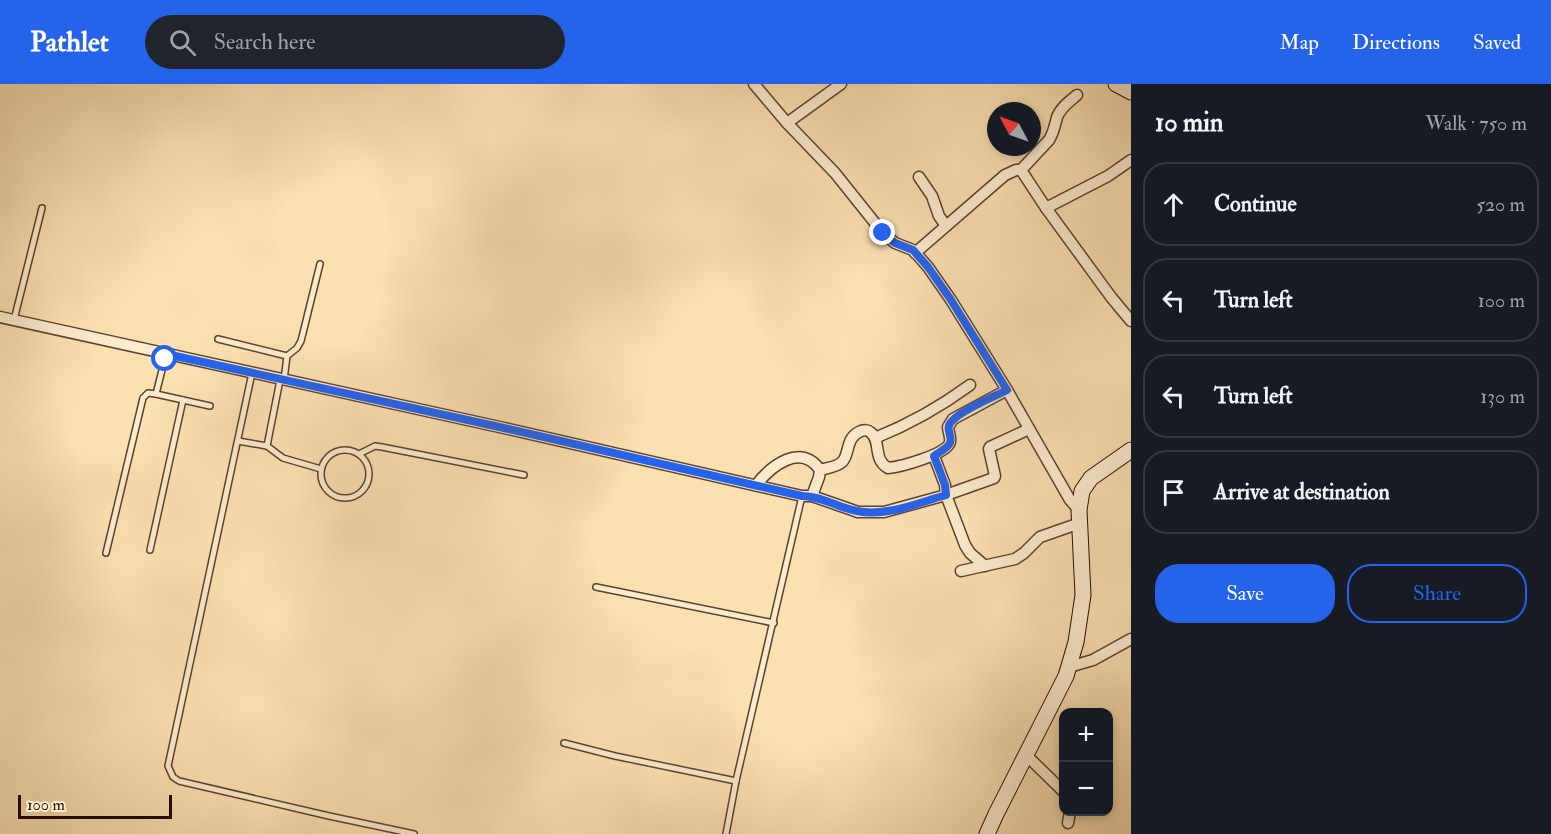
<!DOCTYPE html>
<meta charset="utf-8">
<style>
body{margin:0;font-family:"IM FELL Double Pica",serif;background:#20242c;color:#f1f3f6}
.controls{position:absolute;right:18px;bottom:18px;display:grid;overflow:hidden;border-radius:12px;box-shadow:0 3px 9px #0003}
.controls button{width:54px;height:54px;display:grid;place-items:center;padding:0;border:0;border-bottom:2px solid #363941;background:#171b24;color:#f1f3f6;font:30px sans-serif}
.compass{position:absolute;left:987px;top:18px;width:54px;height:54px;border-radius:50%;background:#171b24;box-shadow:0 3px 9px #0003;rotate:311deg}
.scale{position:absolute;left:18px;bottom:15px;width:154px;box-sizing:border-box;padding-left:6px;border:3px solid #280e01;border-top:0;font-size:16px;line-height:21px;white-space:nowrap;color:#280e01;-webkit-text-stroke:4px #fcebcd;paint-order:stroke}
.stop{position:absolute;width:18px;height:18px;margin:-14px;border:4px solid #2563eb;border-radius:50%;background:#fff}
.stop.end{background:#2563eb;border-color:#fff;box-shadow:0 2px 6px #0008}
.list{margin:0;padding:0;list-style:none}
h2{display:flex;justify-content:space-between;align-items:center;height:78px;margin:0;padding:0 24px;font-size:26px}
h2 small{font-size:20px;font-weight:400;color:#9ea1a6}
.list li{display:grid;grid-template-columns:39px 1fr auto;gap:18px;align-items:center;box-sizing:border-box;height:84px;margin:0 12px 12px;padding:0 12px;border:2px solid #363941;border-radius:24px}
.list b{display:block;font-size:22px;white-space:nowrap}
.list em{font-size:20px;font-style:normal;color:#9ea1a6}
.actions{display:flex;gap:12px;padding:18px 24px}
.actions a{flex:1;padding:14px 0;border:2px solid #2563eb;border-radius:24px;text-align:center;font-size:21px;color:#2563eb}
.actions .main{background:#2563eb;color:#fff}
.icon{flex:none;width:33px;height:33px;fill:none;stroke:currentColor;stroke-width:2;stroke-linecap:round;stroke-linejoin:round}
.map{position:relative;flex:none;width:1131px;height:750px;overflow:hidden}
header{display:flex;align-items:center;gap:36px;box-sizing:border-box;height:84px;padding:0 30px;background:#2563eb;color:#fff}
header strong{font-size:28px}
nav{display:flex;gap:33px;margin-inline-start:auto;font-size:21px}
.search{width:420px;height:54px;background:#20242c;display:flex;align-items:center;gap:15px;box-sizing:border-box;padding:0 21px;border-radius:33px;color:#9ea1a6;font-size:22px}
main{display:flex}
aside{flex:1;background:#171b24}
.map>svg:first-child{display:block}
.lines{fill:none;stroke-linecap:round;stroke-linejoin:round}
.lane-casing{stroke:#5d422d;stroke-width:8}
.street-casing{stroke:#5d422d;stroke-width:13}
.secondary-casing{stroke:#280e01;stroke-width:17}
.lane{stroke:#fcebcd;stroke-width:5}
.street{stroke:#fcebcd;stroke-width:10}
.secondary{stroke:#fcebcd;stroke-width:15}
.route{stroke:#2563eb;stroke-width:8}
</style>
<header>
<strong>Pathlet</strong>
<div class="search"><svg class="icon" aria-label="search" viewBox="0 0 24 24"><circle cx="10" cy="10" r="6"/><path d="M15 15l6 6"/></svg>Search here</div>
<nav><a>Map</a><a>Directions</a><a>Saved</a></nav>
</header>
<main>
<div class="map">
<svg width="1131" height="750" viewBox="0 0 1131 750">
<rect width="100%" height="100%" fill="#fbe0b2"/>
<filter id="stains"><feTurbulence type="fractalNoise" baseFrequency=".00333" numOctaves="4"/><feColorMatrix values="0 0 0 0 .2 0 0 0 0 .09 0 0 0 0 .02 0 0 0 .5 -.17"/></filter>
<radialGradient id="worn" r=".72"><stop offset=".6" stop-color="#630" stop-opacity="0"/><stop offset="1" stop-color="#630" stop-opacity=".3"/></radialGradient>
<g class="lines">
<g class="lane-casing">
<g id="lane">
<polyline points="14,236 42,124"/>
<polyline points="218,255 287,272"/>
<polyline points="252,289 168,682 173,693 179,697 329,732 414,750"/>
<polyline points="284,296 287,272 297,264 301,257 320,180"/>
<polyline points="156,310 210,322"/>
<polyline points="238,357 267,362 283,374 321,385"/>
<polyline points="267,362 280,296"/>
<circle cx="345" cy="390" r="24"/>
<polyline points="359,370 375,362 382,363 524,391"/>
<polyline points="150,466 183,316"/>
<polyline points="106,469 143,314 148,309 156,310 166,270"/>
<polyline points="596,503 774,539"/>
<polyline points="564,659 615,672 736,697"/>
<polyline points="726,750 736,697 802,412"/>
</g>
</g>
<g class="street-casing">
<g id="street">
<polyline points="754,0 787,39 835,89 883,149 895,159 913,166 928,183 951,216 1007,306 1070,416 1079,426"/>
<polyline points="787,39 841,0"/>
<path d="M1021,86L1049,56C1054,48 1055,41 1057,33C1061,23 1070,17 1077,11"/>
<polyline points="919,93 932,112 939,132 946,142"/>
<polyline points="1046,124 1108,92 1131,76"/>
<polyline points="915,169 1005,91 1016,86 1021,86 1046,124 1111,213 1131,237"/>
<polyline points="0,233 504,344 802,412 812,412 858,428 884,428 946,411 994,394 995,392 989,365 990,363 1029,345"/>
<path d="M875,354C910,340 940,323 970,301"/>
<polyline points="934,372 945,401 946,411 965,461 970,469 985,482"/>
<path d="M820,386C827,384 837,383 842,378C850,371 845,353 861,347C864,346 868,346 870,348C882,356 872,375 888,384C900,383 948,370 950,358C951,353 948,347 948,343L953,335L1007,306"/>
<path d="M756,401C771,382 801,358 820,386L819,393L812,412"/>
<polyline points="961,487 1015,475 1024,469 1040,453 1080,439"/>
<polyline points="1069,583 1093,576 1131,555"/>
<polyline points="1026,671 1064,708"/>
<polyline points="1068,739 1070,728"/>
</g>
</g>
<g class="secondary-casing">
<g id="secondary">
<polyline points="1116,0 1131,8"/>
<polyline points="987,750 996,730 1066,592 1076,558 1083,511 1079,426 1082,407 1091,394 1131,366"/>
</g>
</g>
<use href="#lane" class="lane"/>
<use href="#street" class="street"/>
<use href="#secondary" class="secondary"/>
</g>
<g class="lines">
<path class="route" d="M165,275L166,270L504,344L802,412C822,412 838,424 857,427C886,433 918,419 946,411L945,401L934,372C939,368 947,365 950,359C953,351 944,345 952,337C963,325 992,314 1007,306L951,216L928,183L913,166L895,159L883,149"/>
</g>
<rect width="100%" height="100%" filter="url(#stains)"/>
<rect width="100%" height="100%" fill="url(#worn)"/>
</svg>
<div class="controls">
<button>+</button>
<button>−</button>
</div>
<svg class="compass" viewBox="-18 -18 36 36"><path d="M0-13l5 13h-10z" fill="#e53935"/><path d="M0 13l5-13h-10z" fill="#9ea1a6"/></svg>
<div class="scale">100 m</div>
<div class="stop" style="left:165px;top:275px"></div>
<div class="stop end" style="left:883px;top:149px"></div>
</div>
<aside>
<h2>10 min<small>Walk · 750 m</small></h2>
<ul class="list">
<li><svg class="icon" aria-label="ahead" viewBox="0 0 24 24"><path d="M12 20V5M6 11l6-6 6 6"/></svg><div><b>Continue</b></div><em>520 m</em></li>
<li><svg class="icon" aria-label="left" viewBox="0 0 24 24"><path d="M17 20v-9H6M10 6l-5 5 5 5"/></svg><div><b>Turn left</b></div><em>100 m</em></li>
<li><svg class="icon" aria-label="left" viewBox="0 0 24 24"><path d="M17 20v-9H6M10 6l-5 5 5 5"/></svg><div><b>Turn left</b></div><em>130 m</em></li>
<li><svg class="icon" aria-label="arrive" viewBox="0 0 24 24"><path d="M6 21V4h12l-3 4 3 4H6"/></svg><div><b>Arrive at destination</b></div></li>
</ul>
<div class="actions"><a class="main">Save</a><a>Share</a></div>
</aside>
</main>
